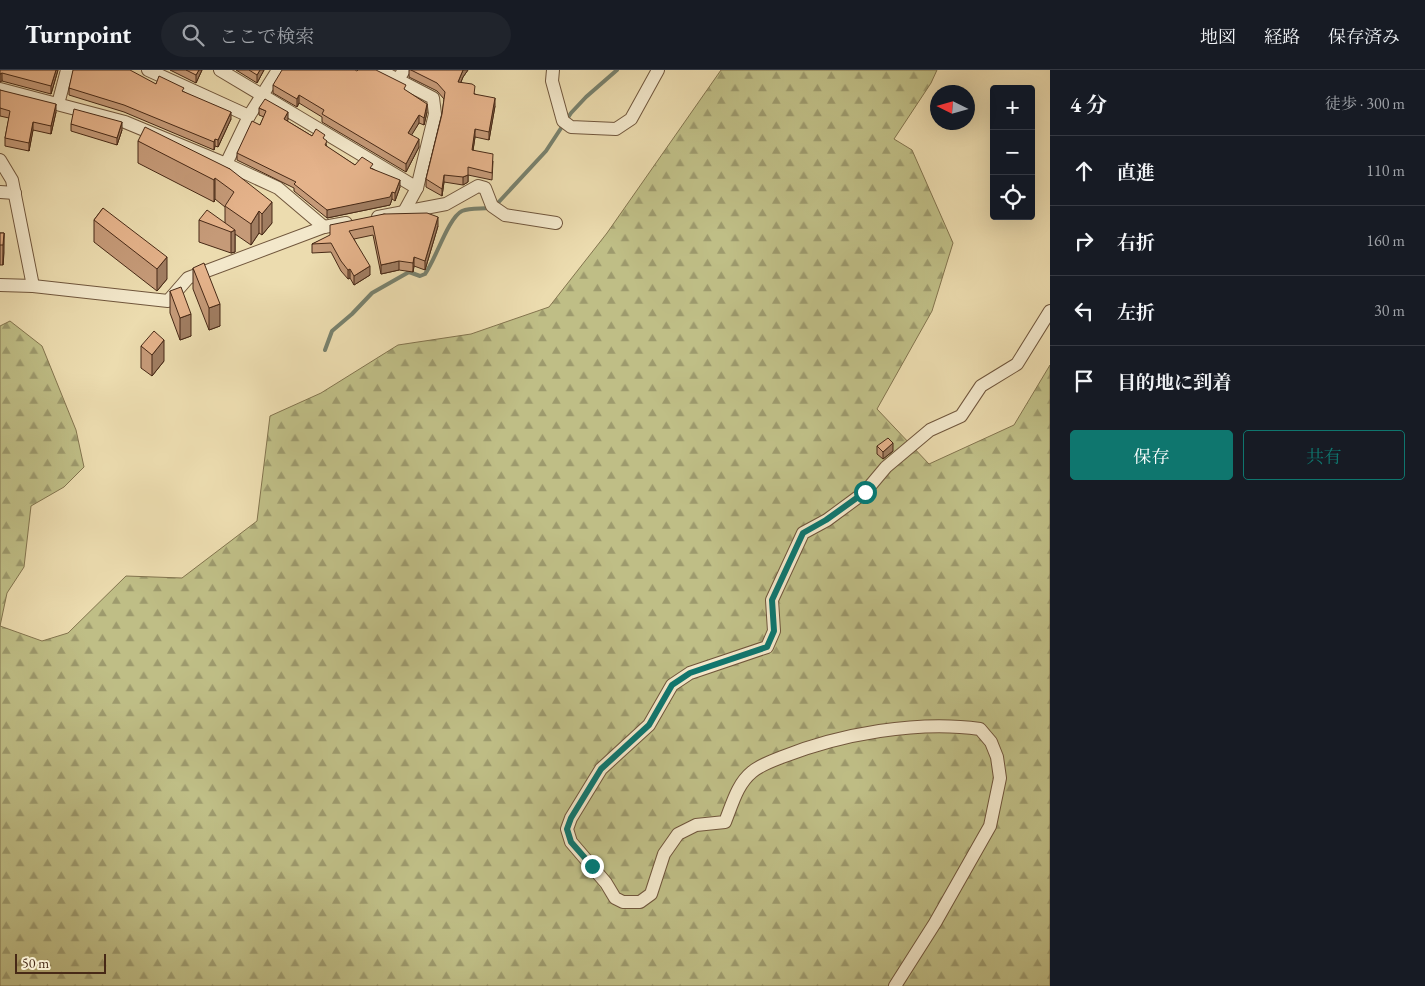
<!DOCTYPE html>
<html lang="ja">
<meta charset="utf-8">
<style>
body{margin:0;font-family:"EB Garamond","Noto Serif JP",serif;background:#20242c;color:#f1f3f6}
.controls{position:absolute;right:15px;top:15px;display:grid;overflow:hidden;border-radius:5px;box-shadow:0 5px 20px #0002}
.controls button{width:45px;height:45px;display:grid;place-items:center;padding:0;border:0;border-bottom:1px solid #363941;background:#171b24;color:#f1f3f6;font:25px sans-serif}
.compass{position:absolute;left:930px;top:15px;width:45px;height:45px;border-radius:50%;background:#171b24;box-shadow:0 5px 20px #0002;rotate:275deg}
.scale{position:absolute;left:15px;bottom:12px;width:91px;box-sizing:border-box;padding-left:5px;border:2px solid #472916;border-top:0;font-size:14px;line-height:18px;white-space:nowrap;color:#472916;-webkit-text-stroke:4px #f3e8cb;paint-order:stroke}
.stop{position:absolute;width:15px;height:15px;margin:-11px;border:4px solid #0f766e;border-radius:50%;background:#fff}
.stop.end{background:#0f766e;border-color:#fff;box-shadow:0 1px 5px #0008}
.list{margin:0;padding:0;list-style:none}
h2{display:flex;justify-content:space-between;align-items:center;height:65px;margin:0;padding:0 20px;font-size:21px}
h2 small{font-size:16px;font-weight:400;color:#9ea1a6}
.list li{display:grid;grid-template-columns:32px 1fr auto;gap:15px;align-items:center;box-sizing:border-box;height:70px;padding:0 20px;border-top:1px solid #363941}
.list b{display:block;font-size:19px;white-space:nowrap}
.list em{font-size:16px;font-style:normal;color:#9ea1a6}
.actions{display:flex;gap:10px;padding:15px 20px}
.actions a{flex:1;padding:11px 0;border:1px solid #0f766e;border-radius:5px;text-align:center;font-size:18px;color:#0f766e}
.actions .main{background:#0f766e;color:#fff}
.icon{flex:none;width:28px;height:28px;fill:none;stroke:currentColor;stroke-width:2;stroke-linecap:round;stroke-linejoin:round}
.map{position:relative;flex:none;width:1050px;height:916px;overflow:hidden}
header{display:flex;align-items:center;gap:30px;box-sizing:border-box;height:70px;padding:0 25px;background:#171b24;border-bottom:1px solid #363941}
header strong{font-size:24px}
nav{display:flex;gap:28px;margin-inline-start:auto;font-size:18px}
.search{width:350px;height:45px;background:#20242c;display:flex;align-items:center;gap:12px;box-sizing:border-box;padding:0 18px;border-radius:28px;color:#9ea1a6;font-size:19px}
main{display:flex}
aside{flex:1;background:#171b24}
.map>svg:first-child{display:block}
.forest{fill:url(#forest-firs);stroke:#83744e}
.lines{fill:none;stroke-linecap:round;stroke-linejoin:round}
.stream{stroke:#78816d;stroke-width:4}
.street-casing{stroke:#70563c;stroke-width:14}
.street{stroke:#f3e8cb;stroke-width:12}
.wall{fill:#c59a78;stroke:#472916}
.shaded-wall{fill:#a07d61;stroke:#472916}
.building{fill:#e5b38b;stroke:#472916}
.route{stroke:#0f766e;stroke-width:6}
</style>
<header>
<strong>Turnpoint</strong>
<div class="search"><svg class="icon" aria-label="search" viewBox="0 0 24 24"><circle cx="10" cy="10" r="6"/><path d="M15 15l6 6"/></svg>ここで検索</div>
<nav><a>地図</a><a>経路</a><a>保存済み</a></nav>
</header>
<main>
<div class="map">
<svg width="1050" height="916" viewBox="0 0 1050 916">
<defs>
<pattern id="forest-firs" width="22" height="20" patternUnits="userSpaceOnUse" patternTransform="scale(1.25)"><rect width="22" height="20" fill="#bfbe86"/><path d="M5 1l3.5 6h-7zM16 11l3.5 6h-7z" fill="#9d9a6d"/></pattern>
</defs>
<rect width="100%" height="100%" fill="#ecdcaf"/>
<filter id="stains"><feTurbulence type="fractalNoise" baseFrequency=".004" numOctaves="4"/><feColorMatrix values="0 0 0 0 .2 0 0 0 0 .09 0 0 0 0 .02 0 0 0 .5 -.17"/></filter>
<radialGradient id="worn" r=".72"><stop offset=".6" stop-color="#630" stop-opacity="0"/><stop offset="1" stop-color="#630" stop-opacity=".3"/></radialGradient>
<polygon class="forest" points="721,0 937,0 931,13 894,69 912,80 953,173 932,241 877,339 929,394 1014,355 1050,295 1050,916 0,916 0,256 10,251 42,276 76,360 84,397 64,417 31,436 24,497 7,523 0,556 42,571 68,563 126,506 182,508 257,451 270,346 321,323 398,275 471,264 549,237 607,163"/>
<g class="lines">
<g class="stream">
<polyline points="496,135 546,81 571,43 586,27 617,0"/>
<path d="M325,280L332,261L352,244L372,223L409,202L420,206L425,204C436,189 448,148 462,141C470,138 481,139 489,138"/>
</g>
<g class="street-casing">
<g id="street">
<polyline points="148,0 249,46"/>
<polyline points="220,0 417,118"/>
<polyline points="379,0 433,28 435,44 417,118 405,140"/>
<polyline points="553,0 552,11 563,51 571,57 616,59 631,49 658,0"/>
<polyline points="397,11 404,0"/>
<polyline points="0,19 125,52 226,94 278,118 324,157"/>
<polyline points="58,34 67,0"/>
<polyline points="0,90 12,110 33,216"/>
<polyline points="226,94 249,46 278,0"/>
<polyline points="0,122 15,123"/>
<polyline points="378,147 446,134 478,116 485,118 492,136 505,145 556,153"/>
<polyline points="0,215 33,216 168,231 188,208 324,157 346,153"/>
<path d="M895,916L935,853L990,756L1000,708L997,687L991,672L980,659C918,650 840,664 782,687C772,691 760,695 752,702C737,714 732,735 725,752L696,755L678,764L664,784L651,824L640,832H623L615,828L606,813L571,772L567,759L571,748L601,699L649,655L672,615L690,603L767,577L774,561L772,530L803,463L827,450L865,422L886,397L930,360L961,346L981,316L1017,294L1050,241"/>
</g>
</g>
<use href="#street" class="street"/>
</g>
<g class="wall">
<polygon points="0,0 58,0 51,24 2,11"/>
<polygon points="170,0 202,0 196,13"/>
<polygon points="236,0 264,0 257,13"/>
<polygon points="409,0 468,0 463,7 461,12 475,24 495,36 489,70 475,67 473,80 493,91 492,110 468,105 468,112 463,115 444,112 442,126 426,117 426,109 442,44 444,29 437,21 409,7"/>
<polygon points="156,14 184,22 231,49 218,77 215,76 214,80 124,42 69,25 69,18"/>
<polygon points="273,15 406,21 427,42 424,55 419,53 411,65 419,77 406,102 322,52 322,47 299,33 297,37 273,23"/>
<polygon points="0,20 56,42 51,64 33,60 29,81 5,76 5,68 9,48 0,46"/>
<polygon points="259,38 288,50 287,51 312,66 325,70 327,77 355,95 373,99 400,117 395,131 392,129 390,135 327,148 294,121 294,118 237,90 237,83 260,55 264,47 259,45"/>
<polygon points="71,54 122,60 117,75 71,61"/>
<polygon points="138,71 230,99 272,153 262,165 259,163 251,175 235,164 235,182 231,183 199,172 199,150 225,153 225,137 215,129 214,132 138,93"/>
<polygon points="103,138 167,209 157,221 94,172 94,150"/>
<polygon points="384,144 438,156 425,200 414,196 413,202 399,200 381,204 373,165 354,169 370,205 354,215 350,208 348,209 341,201 331,182 312,183 312,174"/>
<polygon points="0,163 4,163 3,195 0,195"/>
<polygon points="193,198 220,256 209,260 193,219"/>
<polygon points="170,221 191,266 180,270 170,243"/>
<polygon points="141,276 164,291 152,306 141,298"/>
<polygon points="877,376 893,381 883,389 877,384"/>
</g>
<g class="shaded-wall">
<polygon points="56,0 58,0 51,24 51,16"/>
<polygon points="199,0 202,0 196,13 196,5"/>
<polygon points="260,0 264,0 257,13 257,5"/>
<polygon points="463,0 468,0 463,7 458,19 458,12"/>
<polygon points="2,3 2,11 0,12 0,4"/>
<polygon points="299,25 299,33 297,37 297,29"/>
<polygon points="495,28 495,36 489,70 489,62"/>
<polygon points="56,34 56,42 51,64 51,56"/>
<polygon points="427,34 427,42 424,55 424,48"/>
<polygon points="231,42 231,49 218,77 218,70"/>
<polygon points="288,42 288,50 284,57 284,49"/>
<polygon points="419,45 419,53 408,71 408,63"/>
<polygon points="33,52 33,60 29,81 29,73"/>
<polygon points="122,52 122,60 117,75 117,68"/>
<polygon points="475,59 475,67 472,87 472,80"/>
<polygon points="215,69 215,76 214,80 214,72"/>
<polygon points="419,69 419,77 406,102 406,94"/>
<polygon points="444,105 444,112 442,126 442,119"/>
<polygon points="468,105 468,112 463,115 463,107"/>
<polygon points="215,108 215,129 214,132 214,110"/>
<polygon points="400,110 400,117 395,131 395,123"/>
<polygon points="392,122 392,129 390,135 327,148 327,140"/>
<polygon points="272,132 272,153 262,165 262,144"/>
<polygon points="259,141 259,163 251,175 251,154"/>
<polygon points="438,147 438,156 425,200 425,191"/>
<polygon points="235,160 235,182 231,183 231,162"/>
<polygon points="4,163 4,183 3,195 3,175"/>
<polygon points="167,187 167,209 157,221 157,199"/>
<polygon points="414,187 414,196 413,202 413,193"/>
<polygon points="399,191 399,200 381,204 381,195"/>
<polygon points="370,196 370,205 354,215 354,206"/>
<polygon points="350,199 350,208 348,209 348,200"/>
<polygon points="220,234 220,256 209,260 209,238"/>
<polygon points="191,244 191,266 180,270 180,248"/>
<polygon points="164,270 164,291 152,306 152,285"/>
<polygon points="893,373 893,381 883,389 883,382"/>
</g>
<g class="building">
<polygon points="0,0 56,0 51,16 2,3 0,4"/>
<polygon points="73,0 130,0 156,14 159,6 184,18 182,21 231,42 218,70 215,69 214,72 124,35 69,18"/>
<polygon points="186,0 199,0 196,5"/>
<polygon points="249,0 260,0 257,5"/>
<polygon points="282,0 355,0 357,1 358,0 376,0 406,15 404,19 427,34 424,48 419,45 408,63 419,69 406,94 322,44 324,40 299,25 297,29 273,15"/>
<polygon points="411,0 463,0 458,12 472,14 475,16 474,24 495,28 489,62 475,59 472,80 493,84 492,103 468,97 468,105 463,107 444,105 442,119 426,109 442,44 445,22 437,13"/>
<polygon points="0,20 56,34 51,56 33,52 29,73 5,68 10,41 0,38"/>
<polygon points="265,29 288,42 284,49 312,66 316,59 325,65 323,68 327,71 325,75 355,95 362,87 373,94 370,98 400,110 395,123 392,122 390,127 327,140 294,114 296,112 237,83 252,51 260,55 266,41 259,38"/>
<polygon points="74,39 122,52 117,68 71,54"/>
<polygon points="145,57 230,99 272,132 262,144 259,141 251,154 225,136 234,122 215,108 214,110 138,71"/>
<polygon points="103,138 167,187 157,199 94,150"/>
<polygon points="207,140 235,160 231,162 199,150"/>
<polygon points="427,143 438,147 425,191 414,187 413,193 399,191 381,195 373,156 349,161 370,196 354,206 350,199 348,200 341,191 331,173 312,174 330,165 330,155 384,144"/>
<polygon points="0,163 4,163 3,175 0,175"/>
<polygon points="204,193 220,234 209,238 193,198"/>
<polygon points="181,217 191,244 180,248 170,221"/>
<polygon points="154,261 164,270 152,285 141,276"/>
<polygon points="888,368 893,373 883,382 877,376"/>
</g>
<g class="lines">
<polyline class="route" points="592,796 571,772 567,759 571,748 601,699 649,655 672,615 690,603 767,577 774,561 772,530 803,463 826,450 865,422"/>
</g>
<rect width="100%" height="100%" filter="url(#stains)"/>
<rect width="100%" height="100%" fill="url(#worn)"/>
</svg>
<div class="controls">
<button>+</button>
<button>−</button>
<button><svg class="icon" aria-label="locate" viewBox="0 0 24 24"><circle cx="12" cy="12" r="6"/><path d="M12 2v4M12 18v4M2 12h4M18 12h4"/></svg></button>
</div>
<svg class="compass" viewBox="-18 -18 36 36"><path d="M0-13l5 13h-10z" fill="#e53935"/><path d="M0 13l5-13h-10z" fill="#9ea1a6"/></svg>
<div class="scale">50 m</div>
<div class="stop" style="left:865px;top:422px"></div>
<div class="stop end" style="left:592px;top:796px"></div>
</div>
<aside>
<h2>4 分<small>徒歩 · 300 m</small></h2>
<ul class="list">
<li><svg class="icon" aria-label="ahead" viewBox="0 0 24 24"><path d="M12 20V5M6 11l6-6 6 6"/></svg><div><b>直進</b></div><em>110 m</em></li>
<li><svg class="icon" aria-label="right" viewBox="0 0 24 24"><path d="M7 20v-9h11M14 6l5 5-5 5"/></svg><div><b>右折</b></div><em>160 m</em></li>
<li><svg class="icon" aria-label="left" viewBox="0 0 24 24"><path d="M17 20v-9H6M10 6l-5 5 5 5"/></svg><div><b>左折</b></div><em>30 m</em></li>
<li><svg class="icon" aria-label="arrive" viewBox="0 0 24 24"><path d="M6 21V4h12l-3 4 3 4H6"/></svg><div><b>目的地に到着</b></div></li>
</ul>
<div class="actions"><a class="main">保存</a><a>共有</a></div>
</aside>
</main>
